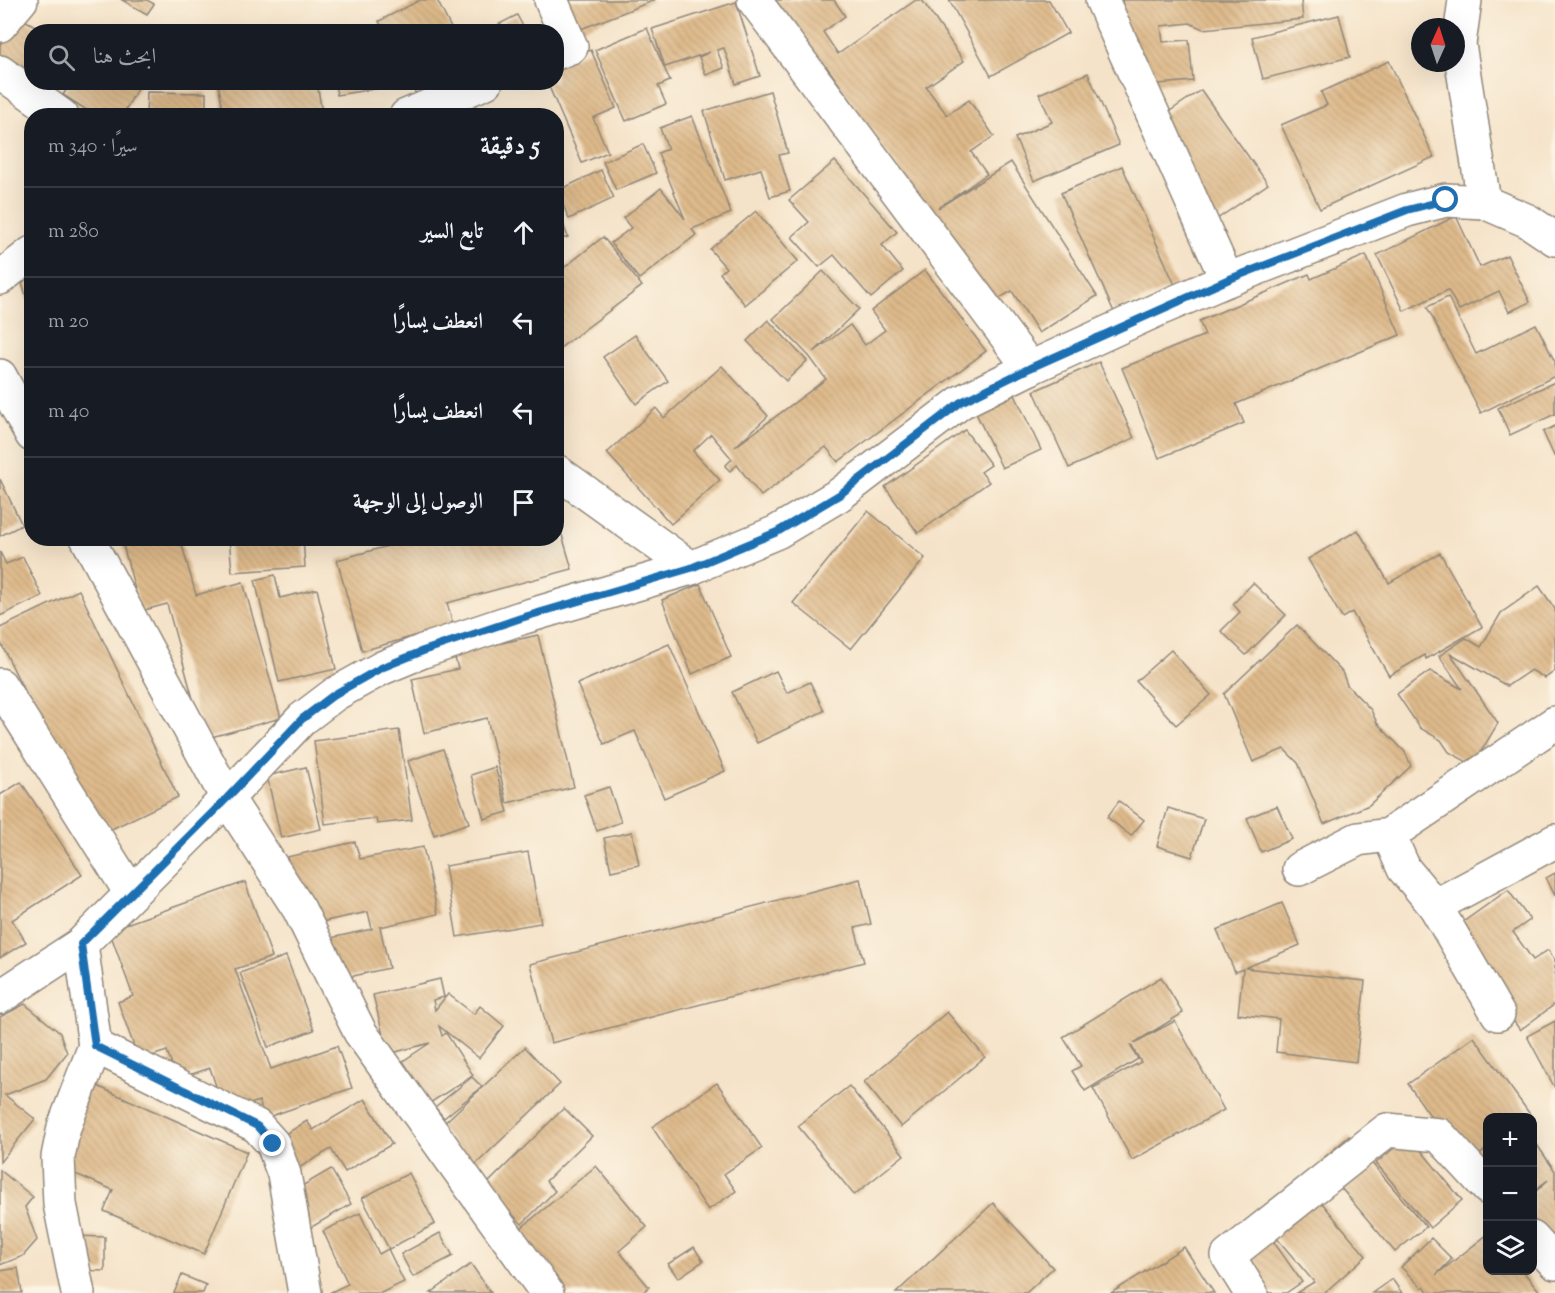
<!DOCTYPE html>
<html lang="ar">
<meta charset="utf-8">
<style>
body{margin:0;font-family:"Sorts Mill Goudy",Amiri,serif;background:#242831;color:#f1f3f6;direction:rtl}
.controls{position:absolute;right:18px;bottom:18px;display:grid;overflow:hidden;border-radius:12px;box-shadow:0 6px 24px #0002}
.controls button{width:54px;height:54px;display:grid;place-items:center;padding:0;border:0;border-bottom:2px solid #363941;background:#171b24;color:#f1f3f6;font:30px sans-serif}
.compass{position:absolute;left:1411px;top:18px;width:54px;height:54px;border-radius:50%;background:#171b24;box-shadow:0 6px 24px #0002;rotate:3deg}
.stop{position:absolute;width:18px;height:18px;margin:-14px;border:4px solid #1f6fb2;border-radius:50%;background:#fff}
.stop.end{background:#1f6fb2;border-color:#fff;box-shadow:0 2px 6px #0008}
.list{margin:0;padding:0;list-style:none}
h2{display:flex;justify-content:space-between;align-items:center;height:78px;margin:0;padding:0 24px;font-size:26px}
h2 small{font-size:20px;font-weight:400;color:#9ea1a6}
.list li{display:grid;grid-template-columns:39px 1fr auto;gap:18px;align-items:center;box-sizing:border-box;height:90px;padding:0 24px;border-top:2px solid #363941}
.list b{display:block;font-size:22px;white-space:nowrap}
.list em{font-size:20px;font-style:normal;color:#9ea1a6}
.icon{flex:none;width:33px;height:33px;fill:none;stroke:currentColor;stroke-width:2;stroke-linecap:round;stroke-linejoin:round}
.map{position:relative;flex:none;width:1555px;height:1293px;overflow:hidden;direction:ltr}
.search{position:absolute;background:#171b24;box-shadow:0 6px 24px #0002;left:24px;top:24px;width:540px;height:66px;display:flex;align-items:center;gap:15px;box-sizing:border-box;padding:0 21px;border-radius:24px;color:#9ea1a6;font-size:22px}
.panel{position:absolute;background:#171b24;box-shadow:0 6px 24px #0002;left:24px;top:108px;width:540px;height:438px;border-radius:24px;direction:rtl}
.map>svg:first-child{display:block}
.building{fill:url(#building-back-hatch)}
.lines{fill:none;stroke-linecap:round;stroke-linejoin:round}
.minor-casing{stroke:#90877a;stroke-width:36}
.minor{stroke:#fff;stroke-width:33}
.route{stroke:#1f6fb2;stroke-width:8}
</style>
<div class="map">
<svg width="1555" height="1293" viewBox="0 0 1555 1293">
<defs>
<pattern id="building-back-hatch" width="6" height="6" patternUnits="userSpaceOnUse" patternTransform="scale(1.5)"><rect width="6" height="6" fill="#deba8b"/><path d="M-1 5l2 2M0 0l6 6M5-1l2 2" fill="none" stroke="#bfa078"/></pattern>
</defs>
<rect width="100%" height="100%" fill="#fcf5e5"/>
<filter id="ink" filterUnits="userSpaceOnUse"><feTurbulence type="fractalNoise" baseFrequency=".0167" numOctaves="2"/><feDisplacementMap in="SourceGraphic" scale="12" xChannelSelector="R" yChannelSelector="G"/><feConvolveMatrix kernelMatrix="1 2 1 2 8 2 1 2 1" color-interpolation-filters="sRGB"/></filter>
<filter id="wash" filterUnits="userSpaceOnUse"><feTurbulence type="fractalNoise" baseFrequency=".008" numOctaves="4" result="noise"/><feDisplacementMap in="SourceGraphic" scale="24" xChannelSelector="R" yChannelSelector="G"/><feGaussianBlur stdDeviation="1.35" result="paint"/><feColorMatrix in="noise" values="0 0 0 0 0 0 0 0 0 0 0 0 0 0 0 0 0 1.4 0 .05"/><feComposite in="paint" operator="in"/></filter>
<g filter="url(#wash)">
<rect width="100%" height="100%" fill="#f5e3c9"/>
<g id="blocks">
<g class="building">
<polygon points="122,0 147,0 154,4 147,14"/>
<polygon points="420,0 437,0 453,32 384,32 379,21"/>
<polygon points="549,0 655,0 563,36"/>
<polygon points="761,0 834,0 845,16 823,32 838,54 916,0 922,0 964,61 926,87 947,115 969,100 994,136 971,152 987,174 938,208 1011,162 1097,296 1039,333 1012,291 989,304 930,214 827,67 814,76"/>
<polygon points="949,0 1049,0 1068,33 991,76"/>
<polygon points="1122,0 1301,0 1303,19 1203,29 1190,23 1161,26 1163,42 1189,40 1193,81 1158,84 1132,72"/>
<polygon points="736,2 760,76 736,84 724,48 717,50 724,68 706,75 699,57 710,52 665,67 652,29"/>
<polygon points="517,15 526,32 484,32"/>
<polygon points="1339,15 1350,57 1263,79 1252,37"/>
<polygon points="17,16 46,32 32,32 32,73 0,54 0,45"/>
<polygon points="647,28 670,81 658,86 666,104 626,121 595,50"/>
<polygon points="591,50 616,108 593,118 608,152 582,163 547,82 556,82 556,65"/>
<polygon points="1389,61 1434,157 1320,209 1281,125 1327,105 1321,92"/>
<polygon points="1088,73 1119,145 1034,181 1015,138 1052,122 1039,94"/>
<polygon points="71,82 141,82 122,116 96,116 63,95"/>
<polygon points="218,82 317,82 322,114 280,116 279,110 250,116 224,116"/>
<polygon points="335,82 399,82 399,85 337,95"/>
<polygon points="410,82 464,82 421,104"/>
<polygon points="1201,90 1268,184 1204,228 1148,126"/>
<polygon points="770,91 788,153 779,155 790,191 770,197 761,169 725,180 704,111"/>
<polygon points="147,92 206,93 206,116 146,116"/>
<polygon points="692,116 731,213 692,229 696,235 639,279 611,243 631,228 623,218 661,188 685,219 658,153 668,149 660,128"/>
<polygon points="643,144 656,173 616,190 603,162"/>
<polygon points="835,161 897,232 882,245 903,271 871,298 834,255 819,267 792,237 809,222 789,200"/>
<polygon points="1122,166 1175,285 1114,312 1061,193"/>
<polygon points="601,170 614,198 569,219 557,191"/>
<polygon points="556,206 568,237 556,241"/>
<polygon points="756,211 798,261 745,305 720,273 726,268 710,249"/>
<polygon points="1456,216 1480,267 1507,255 1530,302 1509,312 1499,291 1459,310 1448,290 1404,311 1377,255"/>
<polygon points="603,237 642,286 556,351 556,300 562,295 556,288 556,274"/>
<polygon points="1366,255 1400,335 1236,404 1244,423 1159,458 1122,368 1205,335 1199,321 1309,274 1311,279"/>
<polygon points="925,270 986,351 838,462 826,447 761,496 737,465 730,471 725,466 732,459 711,434 693,451 720,480 671,524 607,453 656,408 664,418 722,366 768,416 735,447 826,379 809,356 773,319 823,271 859,309 814,352 850,325 865,345 885,330 871,311"/>
<polygon points="32,272 32,312 31,312 20,276"/>
<polygon points="1448,297 1476,354 1536,324 1555,362 1555,376 1481,413 1427,307"/>
<polygon points="768,320 807,361 786,381 747,341"/>
<polygon points="635,335 668,381 636,404 603,357"/>
<polygon points="1099,362 1134,438 1069,468 1034,391"/>
<polygon points="1555,382 1555,414 1510,435 1498,408"/>
<polygon points="1015,395 1041,450 1002,468 976,413"/>
<polygon points="1555,426 1555,458 1543,432"/>
<polygon points="965,430 991,465 981,472 989,482 918,533 885,487"/>
<polygon points="0,479 22,525 0,536"/>
<polygon points="868,511 925,558 851,649 793,603"/>
<polygon points="557,518 572,569 447,603 453,625 362,651 337,560 417,538 556,538"/>
<polygon points="1358,530 1389,583 1440,553 1482,627 1426,659 1425,655 1389,676 1352,612 1342,618 1308,559"/>
<polygon points="121,538 180,538 196,595 243,582 281,718 204,739 167,604 141,611"/>
<polygon points="229,538 303,538 305,567 232,572"/>
<polygon points="0,552 6,564 23,557 42,596 0,616"/>
<polygon points="275,575 280,598 317,589 336,669 279,682 255,580"/>
<polygon points="1253,583 1286,615 1246,655 1221,631 1240,612 1233,604"/>
<polygon points="700,584 731,657 692,674 662,600"/>
<polygon points="1539,586 1555,609 1555,671 1545,678 1531,670 1507,686 1450,653 1498,723 1479,755 1467,762 1449,752 1441,740 1420,728 1397,694 1430,671 1462,689 1439,656 1466,638 1481,647 1501,613"/>
<polygon points="79,590 178,797 95,837 0,641 0,628"/>
<polygon points="1297,625 1342,672 1347,685 1371,710 1377,723 1405,752 1411,766 1369,805 1324,824 1298,763 1284,749 1253,762 1224,694"/>
<polygon points="538,635 574,787 507,803 487,718 424,733 412,679 458,669 454,654"/>
<polygon points="669,644 725,771 664,798 635,731 604,744 577,684"/>
<polygon points="1171,650 1211,695 1176,725 1136,681"/>
<polygon points="776,671 787,693 810,682 824,711 757,743 732,692"/>
<polygon points="399,730 412,820 377,824 376,818 325,824 314,741"/>
<polygon points="443,749 469,823 434,835 408,761"/>
<polygon points="306,767 321,829 281,838 267,776"/>
<polygon points="495,767 508,812 484,819 471,775"/>
<polygon points="21,782 82,875 12,920 26,942 0,958 0,795"/>
<polygon points="609,787 621,822 597,831 584,795"/>
<polygon points="1119,801 1144,820 1131,836 1107,817"/>
<polygon points="1277,806 1292,839 1261,852 1247,818"/>
<polygon points="1168,808 1204,819 1192,857 1157,846"/>
<polygon points="632,832 639,865 611,871 604,838"/>
<polygon points="355,842 360,859 423,847 438,914 380,927 389,968 327,982 317,941 372,929 368,912 302,926 287,857"/>
<polygon points="528,852 541,923 457,937 445,866"/>
<polygon points="1555,873 1555,896 1546,878"/>
<polygon points="860,879 871,924 855,928 864,962 551,1043 530,964"/>
<polygon points="245,882 272,957 235,969 271,1069 337,1046 352,1088 265,1118 259,1101 225,1113 210,1068 177,1079 167,1051 139,1060 118,1002 133,996 109,930"/>
<polygon points="1508,890 1530,920 1513,932 1533,960 1548,950 1555,960 1555,1004 1520,1030 1449,932"/>
<polygon points="1282,903 1300,945 1245,968 1365,981 1356,1062 1276,1052 1279,1019 1238,1014 1243,969 1235,972 1217,930"/>
<polygon points="286,956 314,1030 268,1047 240,973"/>
<polygon points="1161,977 1183,1013 1134,1043 1175,1021 1224,1110 1132,1160 1093,1088 1141,1062 1131,1045 1130,1045 1138,1059 1085,1091 1072,1071 1081,1066 1063,1037"/>
<polygon points="440,979 444,997 433,1000 435,1010 448,994 474,1014 480,1006 504,1026 479,1058 439,1026 442,1036 446,1033 473,1075 430,1103 403,1061 430,1043 388,1054 373,995"/>
<polygon points="25,1004 60,1033 67,1053 46,1079 5,1095 35,1119 0,1162 0,1017"/>
<polygon points="947,1012 985,1057 901,1127 864,1082"/>
<polygon points="1555,1021 1555,1088 1527,1036"/>
<polygon points="1474,1037 1532,1117 1488,1118 1488,1148 1476,1157 1448,1141 1408,1084"/>
<polygon points="525,1047 560,1084 474,1166 439,1128"/>
<polygon points="472,1077 482,1087 444,1118 435,1107"/>
<polygon points="88,1082 247,1152 204,1254 104,1211 113,1190 45,1161"/>
<polygon points="717,1083 762,1148 724,1174 736,1191 708,1210 652,1127"/>
<polygon points="849,1086 904,1155 854,1195 798,1126"/>
<polygon points="365,1099 392,1144 345,1172 331,1149 292,1172 274,1141 307,1121 313,1130"/>
<polygon points="564,1108 592,1136 546,1181 555,1191 522,1224 485,1186"/>
<polygon points="1349,1136 1426,1227 1395,1252 1319,1162"/>
<polygon points="1409,1136 1462,1200 1430,1228 1376,1163"/>
<polygon points="1533,1139 1555,1171 1555,1254 1533,1223 1533,1194 1548,1180 1533,1191"/>
<polygon points="596,1166 647,1227 619,1251 649,1287 642,1293 565,1293 515,1233"/>
<polygon points="331,1169 351,1204 310,1228 290,1193"/>
<polygon points="0,1170 33,1197 25,1207 37,1240 23,1256 0,1265"/>
<polygon points="409,1173 435,1224 389,1249 362,1198"/>
<polygon points="1307,1185 1366,1256 1324,1293 1296,1293 1314,1282 1263,1222"/>
<polygon points="993,1203 1053,1268 1026,1293 896,1293"/>
<polygon points="360,1213 379,1254 388,1249 404,1282 381,1293 329,1293 348,1284 323,1231"/>
<polygon points="1261,1224 1302,1282 1286,1293 1244,1293 1217,1255"/>
<polygon points="440,1233 453,1256 413,1277 401,1254"/>
<polygon points="1488,1234 1488,1270 1522,1270 1541,1293 1429,1293 1424,1286 1422,1288 1401,1267 1431,1238 1452,1259 1436,1275"/>
<polygon points="75,1236 105,1237 105,1271 74,1270"/>
<polygon points="694,1247 703,1261 678,1278 668,1264"/>
<polygon points="1184,1247 1214,1293 1111,1293"/>
<polygon points="471,1264 491,1293 431,1293"/>
<polygon points="18,1268 22,1293 0,1293 0,1271"/>
<polygon points="182,1275 206,1285 203,1293 174,1293"/>
<polygon points="1392,1279 1402,1293 1372,1293"/>
</g>
</g>
</g>
<g filter="url(#ink)">
<use href="#blocks" fill-opacity="0" stroke="#90877a" stroke-width="1.5"/>
<g class="lines">
<g class="minor-casing">
<g id="minor">
<polyline points="551,0 571,47 556,53"/>
<polyline points="754,0 1030,368"/>
<polyline points="1102,0 1227,280"/>
<polyline points="1465,0 1459,44 1484,202"/>
<polyline points="0,25 21,0"/>
<polyline points="0,72 62,116"/>
<polyline points="406,116 486,82"/>
<polyline points="0,278 32,253"/>
<polyline points="0,376 32,435"/>
<polyline points="556,471 691,568"/>
<polyline points="87,538 227,798 299,909 360,1032 547,1293"/>
<polyline points="0,685 131,893"/>
<polyline points="1389,835 1404,869 1435,906 1498,1014"/>
<polyline points="1299,869 1358,839 1389,835 1555,723"/>
<polyline points="1435,906 1555,841"/>
<polyline points="0,997 81,944 227,798 302,719 335,694 382,668 423,651 521,618 691,568 777,532 839,495 961,402 1030,368 1159,309 1227,280 1407,210 1446,200 1484,202 1528,221 1555,239"/>
<polyline points="95,1046 257,1126 273,1144 284,1174 305,1293"/>
<polyline points="1532,1238 1555,1263"/>
<polyline points="78,1293 60,1204 58,1157 64,1127 95,1046 81,944"/>
<polyline points="1251,1293 1228,1256 1387,1130 1439,1135 1488,1188"/>
</g>
</g>
<use href="#minor" class="minor"/>
</g>
</g>
<g class="lines" filter="url(#ink)">
<polyline class="route" points="273,1144 257,1126 95,1046 81,944 227,798 302,719 335,694 381,668 423,651 521,618 691,568 777,532 839,495 961,402 1030,368 1227,280 1407,210 1446,200"/>
</g>
</svg>
<div class="controls">
<button>+</button>
<button>−</button>
<button><svg class="icon" aria-label="layers" viewBox="0 0 24 24"><path d="M12 4l9 5-9 5-9-5zM3 14l9 5 9-5"/></svg></button>
</div>
<svg class="compass" viewBox="-18 -18 36 36"><path d="M0-13l5 13h-10z" fill="#e53935"/><path d="M0 13l5-13h-10z" fill="#9ea1a6"/></svg>
<div class="stop" style="left:1446px;top:200px"></div>
<div class="stop end" style="left:273px;top:1144px"></div>
<div class="search"><svg class="icon" aria-label="search" viewBox="0 0 24 24"><circle cx="10" cy="10" r="6"/><path d="M15 15l6 6"/></svg>ابحث هنا</div>
<section class="panel">
<h2>5 دقيقة<small>سيرًا · 340 m</small></h2>
<ul class="list">
<li><svg class="icon" aria-label="ahead" viewBox="0 0 24 24"><path d="M12 20V5M6 11l6-6 6 6"/></svg><div><b>تابع السير</b></div><em>280 m</em></li>
<li><svg class="icon" aria-label="left" viewBox="0 0 24 24"><path d="M17 20v-9H6M10 6l-5 5 5 5"/></svg><div><b>انعطف يسارًا</b></div><em>20 m</em></li>
<li><svg class="icon" aria-label="left" viewBox="0 0 24 24"><path d="M17 20v-9H6M10 6l-5 5 5 5"/></svg><div><b>انعطف يسارًا</b></div><em>40 m</em></li>
<li><svg class="icon" aria-label="arrive" viewBox="0 0 24 24"><path d="M6 21V4h12l-3 4 3 4H6"/></svg><div><b>الوصول إلى الوجهة</b></div></li>
</ul>
</section>
</div>
